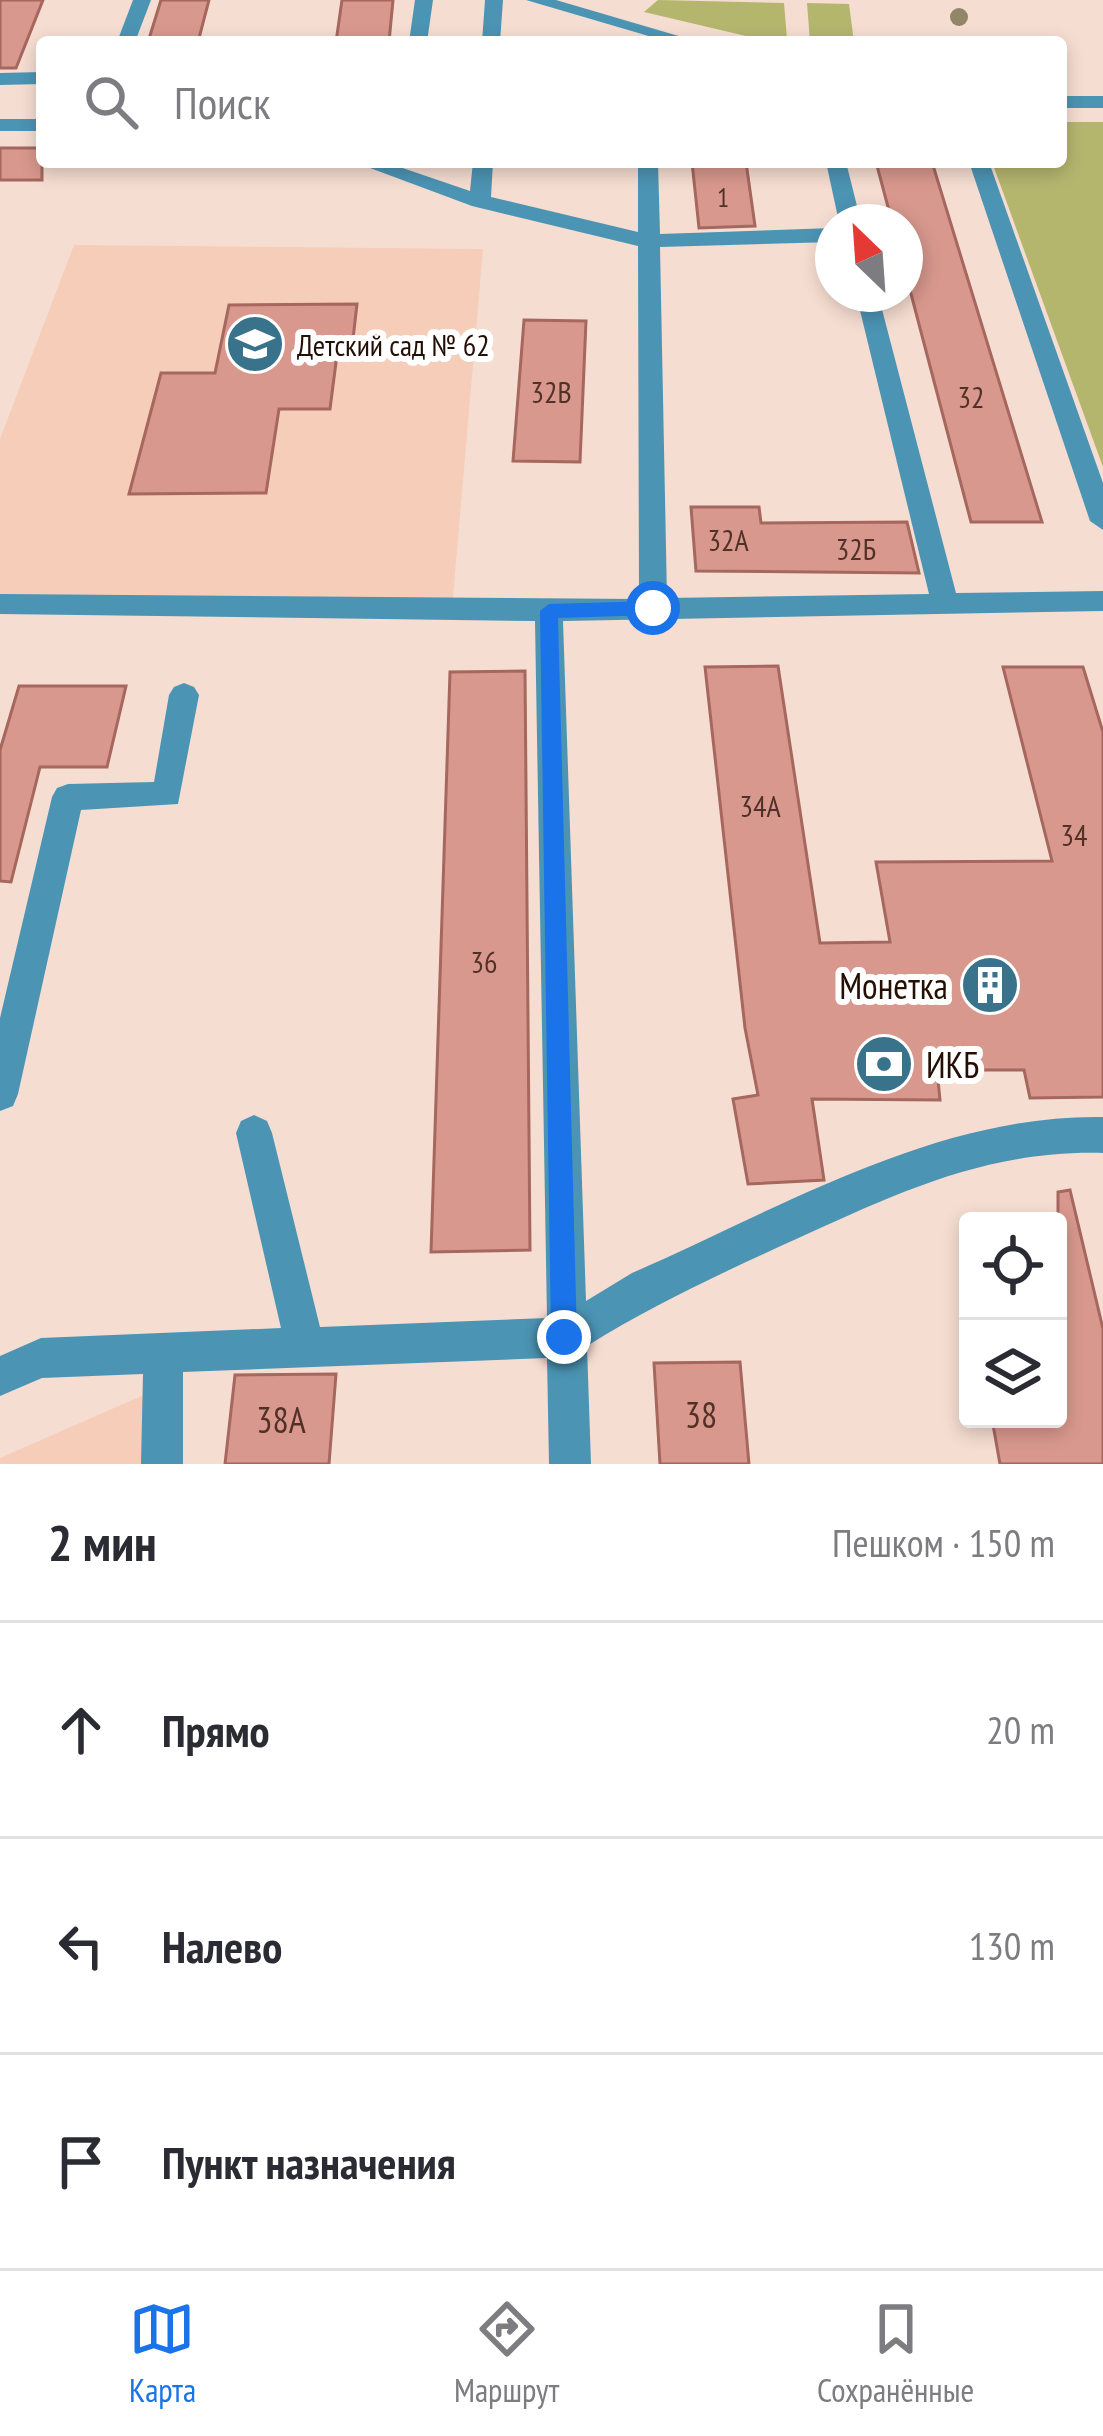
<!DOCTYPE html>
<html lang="ru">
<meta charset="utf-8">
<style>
body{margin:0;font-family:"PT Sans Narrow",sans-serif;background:#f7f7f7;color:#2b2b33}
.controls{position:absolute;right:36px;bottom:36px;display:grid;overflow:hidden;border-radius:12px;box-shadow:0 6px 18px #0003}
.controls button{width:108px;height:108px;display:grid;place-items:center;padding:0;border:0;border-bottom:3px solid #e1e1e2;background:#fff;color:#2b2b33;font:60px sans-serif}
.compass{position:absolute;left:815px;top:204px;width:108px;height:108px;border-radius:50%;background:#fff;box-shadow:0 6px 18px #0003;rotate:335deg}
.stop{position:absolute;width:36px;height:36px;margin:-27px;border:9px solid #1a73e8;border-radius:50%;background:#fff}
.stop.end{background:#1a73e8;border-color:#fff;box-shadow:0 3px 12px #0008}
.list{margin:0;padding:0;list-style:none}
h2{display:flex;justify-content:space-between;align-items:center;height:156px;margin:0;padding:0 48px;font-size:51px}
h2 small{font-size:39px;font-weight:400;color:#7c7c81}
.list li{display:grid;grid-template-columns:78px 1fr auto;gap:36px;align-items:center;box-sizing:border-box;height:216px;padding:0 48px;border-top:3px solid #e1e1e2}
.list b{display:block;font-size:45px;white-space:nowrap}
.list em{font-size:39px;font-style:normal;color:#7c7c81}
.icon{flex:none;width:66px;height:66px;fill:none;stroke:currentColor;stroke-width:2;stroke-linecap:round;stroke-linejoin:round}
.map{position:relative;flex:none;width:1103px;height:1464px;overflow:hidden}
.search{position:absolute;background:#fff;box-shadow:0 6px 18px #0003;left:36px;right:36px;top:36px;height:132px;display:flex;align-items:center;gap:30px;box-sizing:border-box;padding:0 42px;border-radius:12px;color:#7c7c81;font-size:45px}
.sheet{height:804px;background:#fff}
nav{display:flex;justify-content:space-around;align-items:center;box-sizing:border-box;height:168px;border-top:3px solid #e1e1e2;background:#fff;font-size:33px;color:#7c7c81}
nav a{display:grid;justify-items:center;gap:6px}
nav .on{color:#1a73e8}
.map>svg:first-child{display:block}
.built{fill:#f6cdb8}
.green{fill:#b5b66e}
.building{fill:#d9988e;stroke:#a5675e;stroke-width:3}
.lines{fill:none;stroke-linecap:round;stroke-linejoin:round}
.minor{fill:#4c94b4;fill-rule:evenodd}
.tree{fill:#928668}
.route{fill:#1a73e8}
.labels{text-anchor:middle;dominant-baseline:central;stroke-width:12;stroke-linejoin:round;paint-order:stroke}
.far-number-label{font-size:27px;fill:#513127}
.far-poi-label{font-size:30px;fill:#240f05;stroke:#fff;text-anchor:start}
.number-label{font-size:30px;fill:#513127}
.poi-label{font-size:36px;fill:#240f05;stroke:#fff;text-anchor:end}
.near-number-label{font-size:36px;fill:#513127}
</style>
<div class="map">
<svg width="1103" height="1464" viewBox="0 0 1103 1464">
<rect width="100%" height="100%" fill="#f6ddd1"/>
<g class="built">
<polygon points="74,245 483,249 452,608 0,601 0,439"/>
<polygon points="162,1387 162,1464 0,1464 0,1458"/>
</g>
<g class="green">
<polygon points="658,0 784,3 787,39 772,42 644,12"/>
<polygon points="807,3 849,4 854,42 810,42"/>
<polygon points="1061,122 1103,122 1103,467 992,162 1061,162"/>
</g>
<g class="building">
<polygon points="0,0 43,0 16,68 0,68"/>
<polygon points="161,0 209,0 198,42 148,42"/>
<polygon points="342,0 393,0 389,42 336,42"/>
<rect x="0" y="148" width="42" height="32"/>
<polygon points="692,162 746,162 755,226 699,228"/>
<polygon points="876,162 932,162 1042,522 971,522 905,271 905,222 892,222"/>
<polygon points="357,304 353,339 339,339 330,409 279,409 266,493 129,494 161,373 215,373 229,305"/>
<polygon points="524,320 586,321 580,462 513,461"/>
<polygon points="691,507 759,507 761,523 907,522 919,573 696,571"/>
<polygon points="778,666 820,943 890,942 876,862 1052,861 1003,667 1083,667 1103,732 1103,1097 1030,1098 1024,1070 937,1070 940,1100 812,1099 824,1180 748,1184 733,1099 758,1095 745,1028 705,667"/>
<polygon points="525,671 530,1250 431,1252 450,672"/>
<polygon points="19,686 126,686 107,767 40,767 11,882 0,881 0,750"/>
<polygon points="1070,1190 1103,1329 1103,1464 1000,1464 992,1419 1058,1419 1058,1192"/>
<polygon points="740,1362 749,1464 660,1464 654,1363"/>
<polygon points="336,1374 329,1464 225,1464 235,1375"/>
</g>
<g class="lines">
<g class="minor">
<polygon points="133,0 151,0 135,42 117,42"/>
<polygon points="415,0 433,0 427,42 409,42"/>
<polygon points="485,0 503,0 500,42 482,42"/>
<polygon points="526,0 556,0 699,42 669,42"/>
<polygon points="42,72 42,84 0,85 0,73"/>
<rect x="1061" y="96" width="42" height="12"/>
<rect x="0" y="119" width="42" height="12"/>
<path d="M354,162H385L470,191L473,162H493L491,197L638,232V162H658L660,234L833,228V242L660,247L667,598L929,594L856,294H878L956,593L1103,591V611L563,621L586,1301L632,1273C781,1208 936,1114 1103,1117V1153C986,1150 898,1193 794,1240C722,1273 654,1304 587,1346L591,1464H549L547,1358L183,1372V1464H141L143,1374L42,1378L0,1396V1356L41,1338L281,1328L236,1133L241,1121L254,1115L267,1121L272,1133L320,1327L547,1318L535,621L0,614V594L639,599L638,246L472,206Z"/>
<polygon points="826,162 846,162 861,222 839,222"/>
<polygon points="969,162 989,162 1103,483 1103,530 1090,521"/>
<polygon points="184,683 194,687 199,695 178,804 81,810 18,1094 13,1106 0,1111 0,1018 52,797 57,788 68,784 154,782 169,695 174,687"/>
</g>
</g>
<circle class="tree" cx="959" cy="17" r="9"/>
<polygon class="route" points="653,601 662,608 653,615 558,618 577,1337 564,1350 551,1337 540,611 549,604"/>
<defs>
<g id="school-disc" transform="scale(3)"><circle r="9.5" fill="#39728b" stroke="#fff"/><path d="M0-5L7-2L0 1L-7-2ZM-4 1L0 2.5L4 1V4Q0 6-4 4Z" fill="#fff"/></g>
<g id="building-disc" transform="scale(3)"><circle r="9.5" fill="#39728b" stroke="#fff"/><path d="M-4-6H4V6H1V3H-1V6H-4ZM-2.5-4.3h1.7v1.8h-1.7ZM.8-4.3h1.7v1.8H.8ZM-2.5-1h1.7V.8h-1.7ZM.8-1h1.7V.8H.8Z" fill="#fff"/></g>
<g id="bank-disc" transform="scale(3)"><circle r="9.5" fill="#39728b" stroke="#fff"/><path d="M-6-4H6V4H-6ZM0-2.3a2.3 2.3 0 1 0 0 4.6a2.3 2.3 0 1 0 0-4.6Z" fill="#fff"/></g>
</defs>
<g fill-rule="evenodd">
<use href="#school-disc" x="255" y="344"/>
<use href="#building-disc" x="990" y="985"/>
<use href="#bank-disc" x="884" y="1064"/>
</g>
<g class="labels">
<g class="far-number-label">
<text x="723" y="197">1</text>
</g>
<g class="far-poi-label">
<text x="297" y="344">Детский сад № 62</text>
</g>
<g class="number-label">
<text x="551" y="391">32В</text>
<text x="971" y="396">32</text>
<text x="728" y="539">32А</text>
<text x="856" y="548">32Б</text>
<text x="760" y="805">34А</text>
<text x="1074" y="834">34</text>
<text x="484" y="961">36</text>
</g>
<g class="poi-label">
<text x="948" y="985">Монетка</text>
<text x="926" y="1064" text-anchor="start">ИКБ</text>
</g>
<g class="near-number-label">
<text x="701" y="1414">38</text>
<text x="281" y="1419">38А</text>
</g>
</g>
</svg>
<div class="controls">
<button><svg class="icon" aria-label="locate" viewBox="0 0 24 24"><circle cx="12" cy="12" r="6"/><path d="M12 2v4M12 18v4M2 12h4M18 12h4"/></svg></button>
<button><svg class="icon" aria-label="layers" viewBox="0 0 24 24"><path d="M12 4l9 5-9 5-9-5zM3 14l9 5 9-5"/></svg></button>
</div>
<svg class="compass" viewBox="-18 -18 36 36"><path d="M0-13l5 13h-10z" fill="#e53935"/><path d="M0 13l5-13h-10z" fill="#7c7c81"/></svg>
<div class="stop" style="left:653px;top:608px"></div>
<div class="stop end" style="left:564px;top:1337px"></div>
<div class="search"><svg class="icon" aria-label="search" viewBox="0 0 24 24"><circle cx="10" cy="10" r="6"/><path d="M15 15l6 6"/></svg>Поиск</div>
</div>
<section class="sheet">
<h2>2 мин<small>Пешком · 150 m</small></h2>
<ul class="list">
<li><svg class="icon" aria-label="ahead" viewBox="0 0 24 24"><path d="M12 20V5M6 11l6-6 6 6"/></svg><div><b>Прямо</b></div><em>20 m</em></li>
<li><svg class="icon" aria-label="left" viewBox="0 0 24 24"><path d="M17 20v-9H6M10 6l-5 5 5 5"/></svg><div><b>Налево</b></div><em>130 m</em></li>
<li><svg class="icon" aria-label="arrive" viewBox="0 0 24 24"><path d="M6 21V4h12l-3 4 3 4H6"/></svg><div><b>Пункт назначения</b></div></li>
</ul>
</section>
<nav>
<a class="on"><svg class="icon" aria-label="map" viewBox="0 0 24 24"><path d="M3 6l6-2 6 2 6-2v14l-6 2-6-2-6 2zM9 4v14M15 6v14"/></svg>Карта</a>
<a><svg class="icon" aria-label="directions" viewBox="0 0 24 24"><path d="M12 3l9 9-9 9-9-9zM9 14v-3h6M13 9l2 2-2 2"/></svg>Маршрут</a>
<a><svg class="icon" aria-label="saved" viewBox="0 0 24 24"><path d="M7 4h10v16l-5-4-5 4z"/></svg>Сохранённые</a>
</nav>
